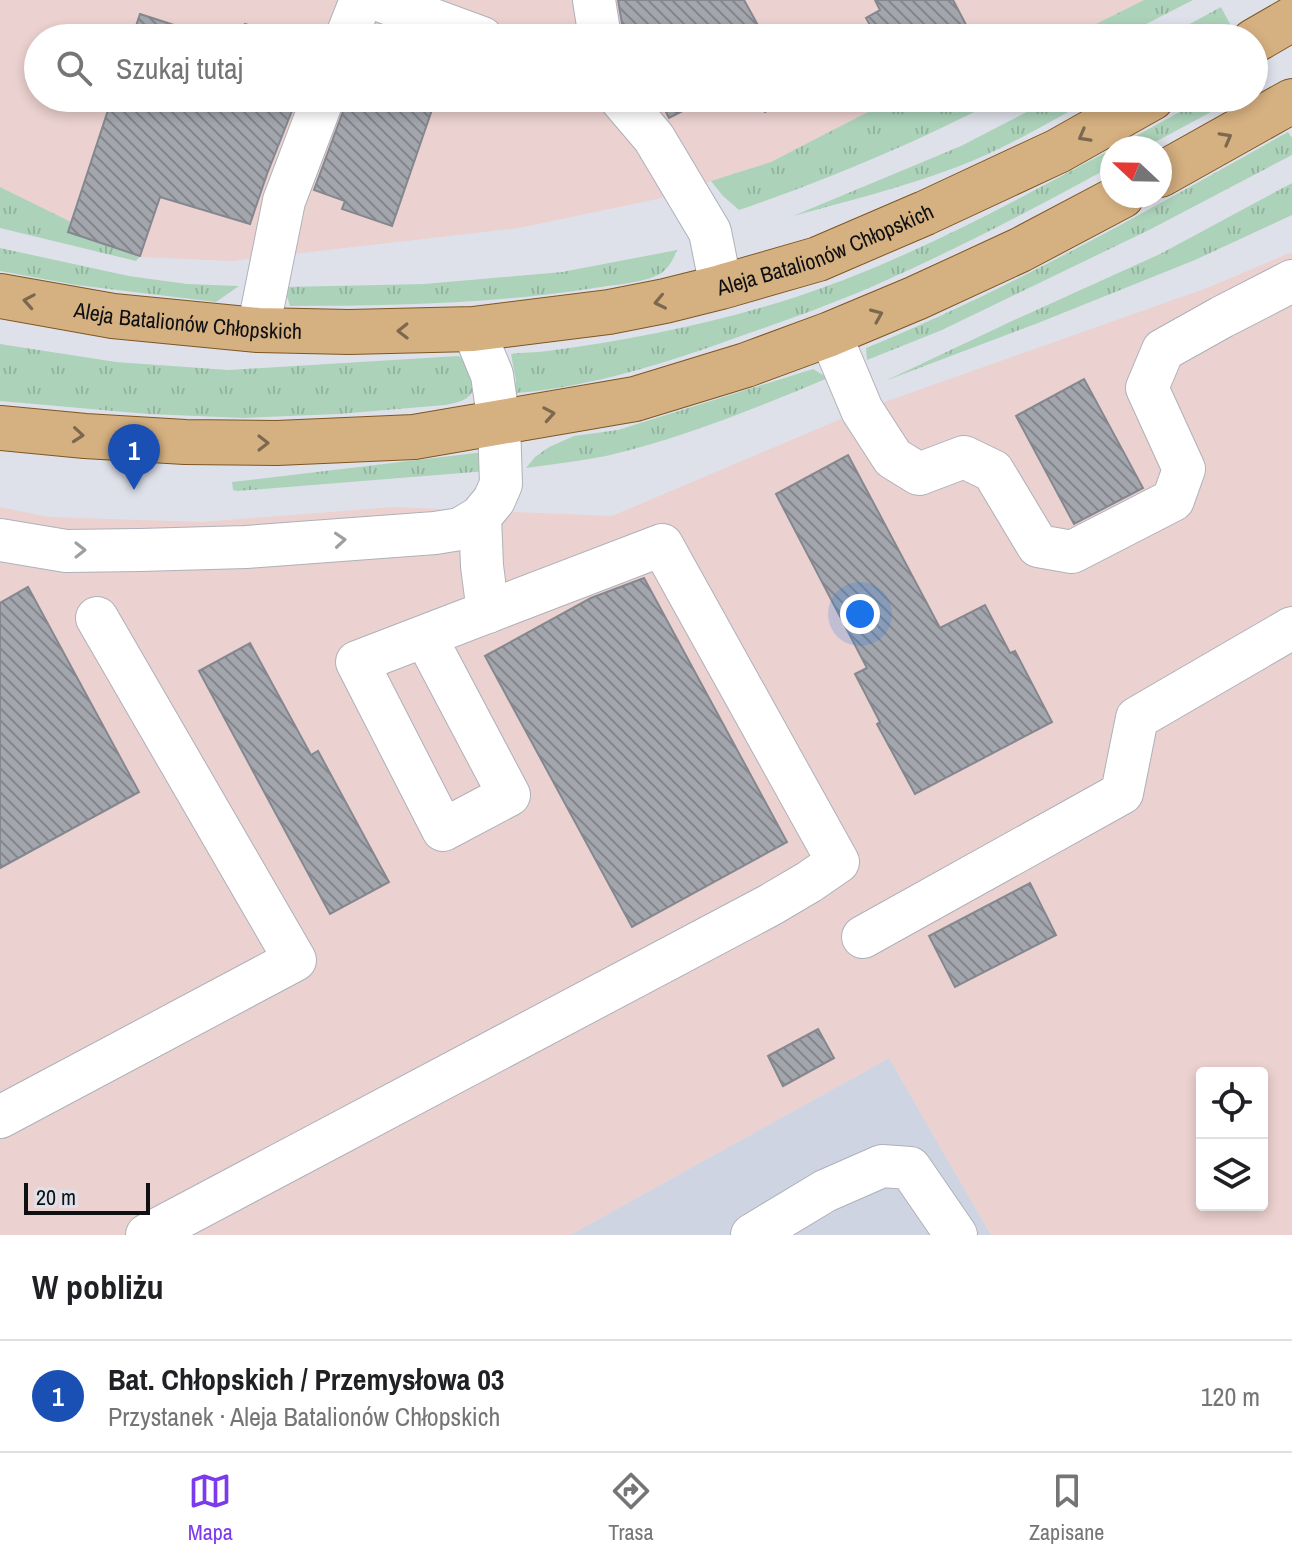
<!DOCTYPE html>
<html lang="pl">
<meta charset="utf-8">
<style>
body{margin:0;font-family:"Archivo Narrow",sans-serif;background:#f2f2f2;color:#202124}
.controls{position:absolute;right:24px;bottom:24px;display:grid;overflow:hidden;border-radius:8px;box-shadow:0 4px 12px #0003}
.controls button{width:72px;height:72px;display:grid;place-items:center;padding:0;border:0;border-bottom:2px solid #e0e0e0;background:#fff;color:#202124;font:40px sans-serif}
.compass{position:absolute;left:1100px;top:136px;width:72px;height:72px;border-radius:50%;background:#fff;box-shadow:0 4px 12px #0003;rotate:292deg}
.scale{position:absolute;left:24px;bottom:20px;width:126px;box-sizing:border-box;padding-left:8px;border:4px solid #0f1012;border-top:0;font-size:22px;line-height:28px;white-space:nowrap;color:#0f1012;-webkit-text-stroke:6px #dfe1ea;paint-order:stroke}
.you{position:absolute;left:860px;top:614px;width:28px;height:28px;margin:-20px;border:6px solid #fff;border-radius:50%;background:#1a73e8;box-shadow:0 0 0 12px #1a73e833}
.badge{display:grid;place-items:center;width:52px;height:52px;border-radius:50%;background:#7c3aed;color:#fff;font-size:26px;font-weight:700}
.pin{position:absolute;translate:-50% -66px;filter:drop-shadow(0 2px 4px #0008)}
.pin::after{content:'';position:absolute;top:42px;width:28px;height:24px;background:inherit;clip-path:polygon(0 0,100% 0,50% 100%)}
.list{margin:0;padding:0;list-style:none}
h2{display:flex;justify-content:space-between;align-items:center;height:104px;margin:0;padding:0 32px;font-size:34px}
h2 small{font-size:26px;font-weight:400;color:#757577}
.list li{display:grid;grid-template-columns:52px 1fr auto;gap:24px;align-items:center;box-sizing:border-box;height:112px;padding:0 32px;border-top:2px solid #e0e0e0}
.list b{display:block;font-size:30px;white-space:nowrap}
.list p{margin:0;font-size:26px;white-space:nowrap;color:#757577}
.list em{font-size:26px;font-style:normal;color:#757577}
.icon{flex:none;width:44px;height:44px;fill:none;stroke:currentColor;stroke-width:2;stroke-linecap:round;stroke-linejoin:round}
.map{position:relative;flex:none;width:1292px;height:1235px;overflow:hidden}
.search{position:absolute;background:#fff;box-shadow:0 4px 12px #0003;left:24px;right:24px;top:24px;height:88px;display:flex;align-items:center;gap:20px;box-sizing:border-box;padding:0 28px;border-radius:44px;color:#757577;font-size:30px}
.sheet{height:216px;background:#fff}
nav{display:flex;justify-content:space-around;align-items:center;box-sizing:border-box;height:112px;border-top:2px solid #e0e0e0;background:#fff;font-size:22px;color:#757577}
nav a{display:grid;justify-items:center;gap:4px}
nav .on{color:#7c3aed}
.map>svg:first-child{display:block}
.built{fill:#cfd4e3}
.industrial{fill:#ebd1cf;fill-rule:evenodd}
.grass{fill:url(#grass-tufts)}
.building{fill:url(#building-back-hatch);stroke:#85878f;stroke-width:2}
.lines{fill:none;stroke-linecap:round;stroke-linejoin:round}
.minor-casing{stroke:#aeb1b9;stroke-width:44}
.major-casing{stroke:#7e5623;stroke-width:46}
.minor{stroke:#fff;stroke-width:42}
.major{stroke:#d5b080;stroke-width:44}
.oneway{stroke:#7c684e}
.oneway2{stroke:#9f9fa0}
.labels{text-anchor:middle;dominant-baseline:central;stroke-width:6;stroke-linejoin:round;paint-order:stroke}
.street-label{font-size:22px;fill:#0f1012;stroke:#dfe1ea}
</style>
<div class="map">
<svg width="1292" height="1235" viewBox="0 0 1292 1235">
<defs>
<pattern id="grass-tufts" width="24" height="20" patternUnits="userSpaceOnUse" patternTransform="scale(2)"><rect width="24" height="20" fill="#acd3ba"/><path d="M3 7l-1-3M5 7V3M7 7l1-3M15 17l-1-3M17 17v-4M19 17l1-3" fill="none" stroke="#93b49f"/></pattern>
<pattern id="building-back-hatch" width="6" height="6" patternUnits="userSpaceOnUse" patternTransform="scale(2)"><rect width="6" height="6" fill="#a4a6ae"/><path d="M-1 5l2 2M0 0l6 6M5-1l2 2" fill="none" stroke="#84868c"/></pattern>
</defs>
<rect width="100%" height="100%" fill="#dfe1ea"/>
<polygon class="built" points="889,1058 991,1235 570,1235"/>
<g class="industrial">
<polygon points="0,0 1144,0 1068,38 38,38 38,98 895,98 771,162 657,199 519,228 232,261 141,257 67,229 70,222 0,187"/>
<path d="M1292,252V1235H991L889,1058L570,1235H0V507L49,517L202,522L394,507L612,516L862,410L1207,288ZM1202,1073H1262V1205H1202Z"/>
</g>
<g class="grass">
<polygon points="1144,0 1193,0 1119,38 1068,38"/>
<polygon points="1221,7 1230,24 1204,38 1164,38"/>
<path d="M895,98H1002C917,142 830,179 739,210L723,196L711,181L771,162Z"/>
<path d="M1054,98H1094C1049,122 1005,149 957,167C904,187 848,201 793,216L961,146Z"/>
<polygon points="1205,98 1237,98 1144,148 1114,148"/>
<path d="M1288,132L1292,138V155L1151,229L942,330L867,360L866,348C1013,288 1150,209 1288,132Z"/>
<path d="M1112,149V166C1039,206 965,245 889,279C841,301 790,319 741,336C669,362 592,387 516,393L514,390L516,381L511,354C523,352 535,353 547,351C626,341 704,325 780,302C897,266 1005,206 1112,149Z"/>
<polygon points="1292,183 1292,215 1195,260 1038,323 885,381 1012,321 1160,254"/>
<polygon points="0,187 71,222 68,229 140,256 136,261 0,228"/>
<polygon points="0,248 129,276 187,284 239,286 216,302 76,285 0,271"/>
<path d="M677,250C673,260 669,268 660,274C643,283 613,285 594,288C493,304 392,306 290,306L284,287L424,284L562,272Z"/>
<path d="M0,344L116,362L229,370L458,356L468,360L476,385C470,400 461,402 445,405L339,414L244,418L148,414L0,401Z"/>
<path d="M813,369L828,378C756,408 683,438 606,456C580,461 553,464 526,468L535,457L549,447L574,436L618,430Z"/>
<polygon points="484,452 487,471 237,491 233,490 232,482"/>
</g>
<g class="building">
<polygon points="618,0 744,0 765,38 627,38 623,30"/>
<polygon points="875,0 953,0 973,38 877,38 866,18 880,10"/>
<polygon points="140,14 214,38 132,38"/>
<polygon points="245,24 288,38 240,38"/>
<polygon points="112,98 297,98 267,174 250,224 160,197 140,256 68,232"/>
<polygon points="346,98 436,98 392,226 342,209 345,201 314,190 345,106"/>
<polygon points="659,98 708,98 669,118"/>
<polygon points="757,98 792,98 765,112"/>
<polygon points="1084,379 1143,488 1074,524 1016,416"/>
<polygon points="848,455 940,628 985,605 1010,653 1015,651 1052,722 915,794 877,724 880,722 855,674 867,668 776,494"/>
<polygon points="644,578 787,842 632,927 485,656 591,598"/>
<polygon points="28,587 139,792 0,868 0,603"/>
<polygon points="250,643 311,755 318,751 389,882 330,914 199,671"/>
<polygon points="1030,883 1056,935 955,987 929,936"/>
<polygon points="818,1029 834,1058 783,1086 768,1056"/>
</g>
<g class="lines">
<g class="minor-casing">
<g id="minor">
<polyline points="379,0 482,38"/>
<polyline points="594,0 600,38"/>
<polyline points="346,38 361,0"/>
<polyline points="620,98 654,138 710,232 721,287"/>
<polyline points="258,330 284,201 323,98"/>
<polyline points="830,334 862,410 893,458 919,474 964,457 993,471 1038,546 1072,552 1173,500 1184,469 1147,388 1163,350 1222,317 1292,281"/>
<polyline points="480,517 482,566 488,612"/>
<polyline points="0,540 66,551 140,550 246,547 435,533 460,529 480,517 494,500 501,484 499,423 492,375 473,329"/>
<polyline points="863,937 1122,793 1137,718 1292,628"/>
<polyline points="0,1117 295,960 97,618"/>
<path d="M147,1235L770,905L809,882L838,862L662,545C560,584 459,623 357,662L443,830L509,795L425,636"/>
<polyline points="752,1235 825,1191 882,1166 910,1168 956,1235"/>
</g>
</g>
<g class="major-casing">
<g id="major">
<polyline points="1254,41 1292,19"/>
<polyline points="1160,175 1292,101"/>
<path id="s1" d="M0,296L113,316L258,330L349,332L473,329L609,312L665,301L721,287L818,259L925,213L1058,151L1152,98"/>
<polyline points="0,428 85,436 185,442 277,443 414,437 635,399 746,365 830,334 916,298 1020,250 1122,196"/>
</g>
</g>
<use href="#minor" class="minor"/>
<use href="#major" class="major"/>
</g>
<defs><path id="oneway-chevron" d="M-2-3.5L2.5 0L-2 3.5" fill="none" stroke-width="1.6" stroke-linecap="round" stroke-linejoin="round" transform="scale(2)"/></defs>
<g class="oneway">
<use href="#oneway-chevron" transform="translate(1084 136) rotate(151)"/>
<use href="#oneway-chevron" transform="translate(1226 138) rotate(-29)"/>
<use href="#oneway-chevron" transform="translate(29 301) rotate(-170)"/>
<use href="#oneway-chevron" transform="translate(660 302) rotate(168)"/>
<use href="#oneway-chevron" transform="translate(877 315) rotate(-23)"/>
<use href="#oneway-chevron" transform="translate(403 331) rotate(179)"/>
<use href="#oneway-chevron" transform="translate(549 414) rotate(-10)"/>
<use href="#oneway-chevron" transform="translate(78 435) rotate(5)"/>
<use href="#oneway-chevron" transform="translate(263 443)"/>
</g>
<g class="oneway2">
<use href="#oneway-chevron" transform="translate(340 540) rotate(-4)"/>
<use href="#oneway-chevron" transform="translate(80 550)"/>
</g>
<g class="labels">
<g class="street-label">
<text stroke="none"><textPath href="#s1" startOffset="838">Aleja Batalionów Chłopskich</textPath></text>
<text stroke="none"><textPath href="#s1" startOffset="190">Aleja Batalionów Chłopskich</textPath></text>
</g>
</g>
</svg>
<div class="controls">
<button><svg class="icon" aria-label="locate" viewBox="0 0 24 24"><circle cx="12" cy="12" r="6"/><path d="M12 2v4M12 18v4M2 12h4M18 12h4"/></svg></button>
<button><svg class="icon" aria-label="layers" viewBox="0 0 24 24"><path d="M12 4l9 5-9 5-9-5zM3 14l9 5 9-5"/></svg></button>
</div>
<svg class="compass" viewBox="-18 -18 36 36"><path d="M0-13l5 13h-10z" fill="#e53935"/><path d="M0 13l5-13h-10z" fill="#757577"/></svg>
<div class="scale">20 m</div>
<div class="you"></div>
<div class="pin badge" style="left:134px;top:490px;background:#1a4fb4">1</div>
<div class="search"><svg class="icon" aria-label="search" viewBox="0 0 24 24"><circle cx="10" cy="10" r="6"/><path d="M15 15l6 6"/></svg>Szukaj tutaj</div>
</div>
<section class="sheet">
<h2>W pobliżu<small></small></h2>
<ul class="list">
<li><span class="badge" style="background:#1a4fb4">1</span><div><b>Bat. Chłopskich / Przemysłowa 03</b><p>Przystanek · Aleja Batalionów Chłopskich</p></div><em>120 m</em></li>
</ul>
</section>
<nav>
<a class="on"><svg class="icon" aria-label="map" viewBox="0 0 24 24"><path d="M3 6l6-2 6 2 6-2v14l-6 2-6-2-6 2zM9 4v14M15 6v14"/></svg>Mapa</a>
<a><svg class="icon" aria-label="directions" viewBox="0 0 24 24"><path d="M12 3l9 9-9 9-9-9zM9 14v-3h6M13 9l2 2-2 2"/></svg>Trasa</a>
<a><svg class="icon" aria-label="saved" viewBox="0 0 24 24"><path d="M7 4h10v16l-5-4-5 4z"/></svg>Zapisane</a>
</nav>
